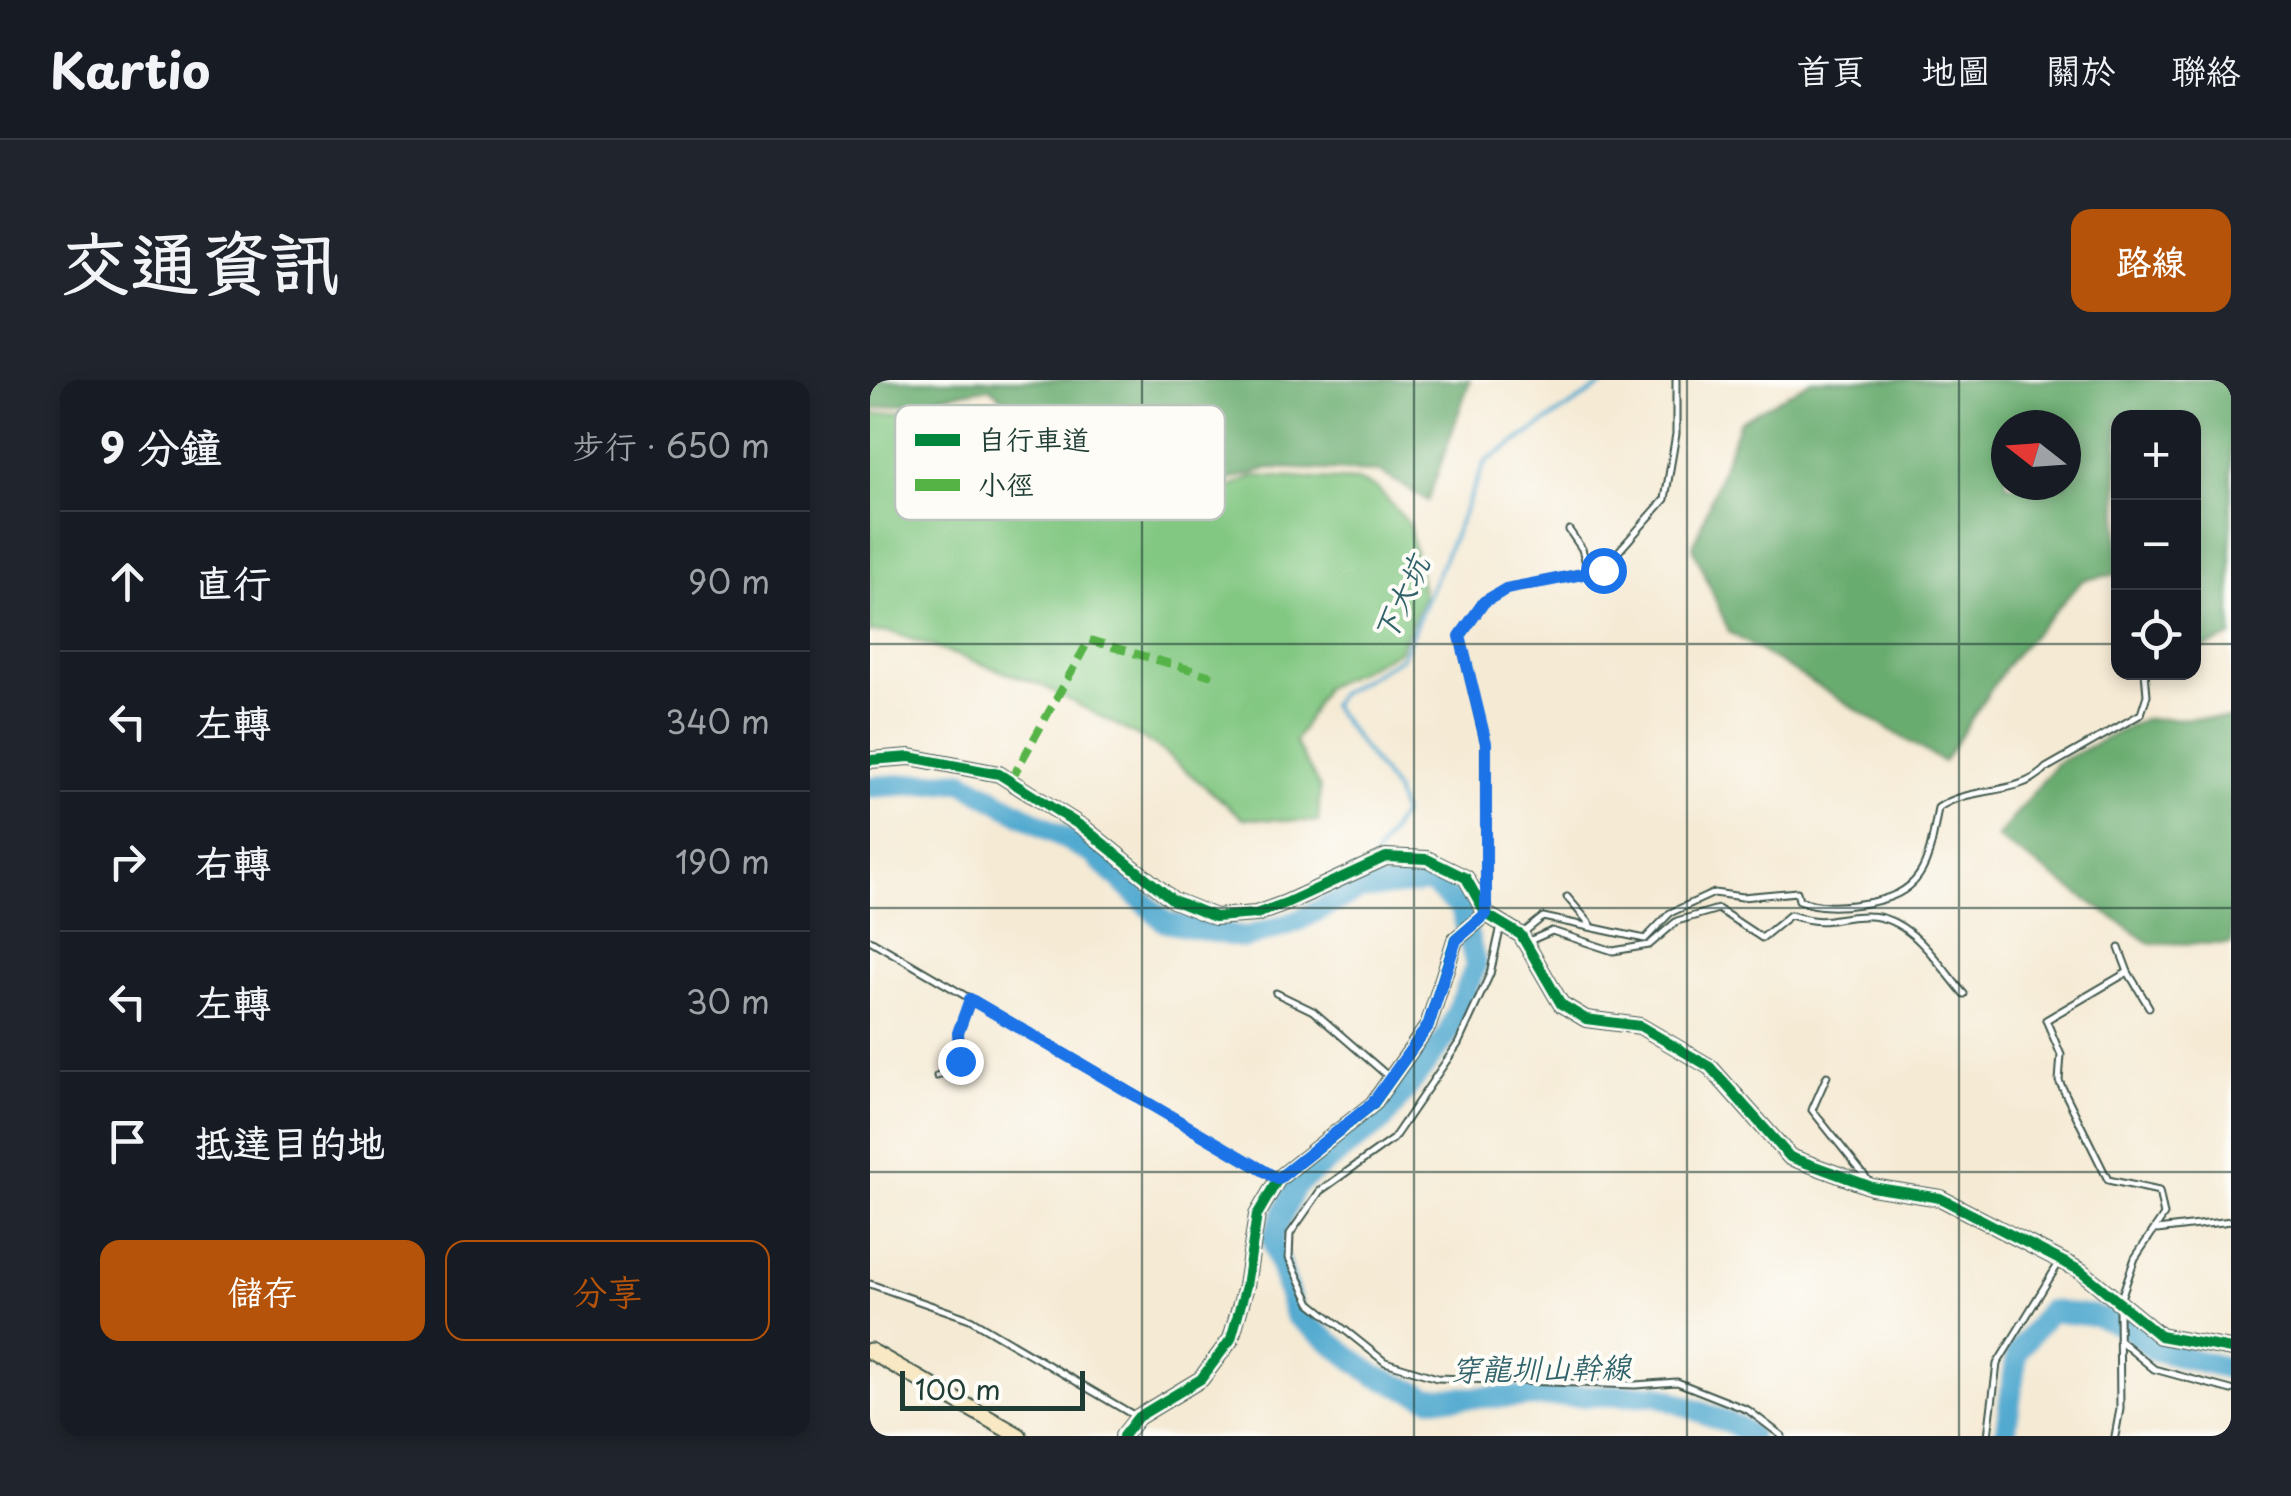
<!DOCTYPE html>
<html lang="zh-TW">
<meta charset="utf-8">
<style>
body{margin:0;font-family:"Playpen Sans","LXGW WenKai TC",sans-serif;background:#20242c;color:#f1f3f6}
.controls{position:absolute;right:30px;top:30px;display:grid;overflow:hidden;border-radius:20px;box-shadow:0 5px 15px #0003}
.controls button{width:90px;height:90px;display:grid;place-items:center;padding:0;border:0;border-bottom:2px solid #363941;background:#171b24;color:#f1f3f6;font:50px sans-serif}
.compass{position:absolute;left:1121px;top:30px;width:90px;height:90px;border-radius:50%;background:#171b24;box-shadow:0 5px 15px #0003;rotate:287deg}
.scale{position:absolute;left:30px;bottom:25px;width:185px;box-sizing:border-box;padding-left:10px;border:5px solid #1f3d34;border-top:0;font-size:28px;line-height:35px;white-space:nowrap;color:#1f3d34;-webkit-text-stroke:8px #fdfcf7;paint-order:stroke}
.stop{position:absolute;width:30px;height:30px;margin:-22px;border:8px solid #1a73e8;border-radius:50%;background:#fff}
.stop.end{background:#1a73e8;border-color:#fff;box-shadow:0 2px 10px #0008}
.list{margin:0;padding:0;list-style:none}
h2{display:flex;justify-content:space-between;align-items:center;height:130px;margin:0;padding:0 40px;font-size:42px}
h2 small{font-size:32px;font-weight:400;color:#9ea1a6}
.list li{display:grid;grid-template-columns:65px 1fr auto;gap:30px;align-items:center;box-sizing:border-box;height:140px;padding:0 40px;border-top:2px solid #363941}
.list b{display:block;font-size:38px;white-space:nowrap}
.list em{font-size:32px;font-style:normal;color:#9ea1a6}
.actions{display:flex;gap:20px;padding:30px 40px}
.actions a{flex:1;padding:22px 0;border:2px solid #b45309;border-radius:20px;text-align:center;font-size:35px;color:#b45309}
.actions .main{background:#b45309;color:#fff}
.icon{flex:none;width:55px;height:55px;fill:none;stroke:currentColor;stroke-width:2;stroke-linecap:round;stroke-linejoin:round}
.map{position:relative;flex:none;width:1361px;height:1056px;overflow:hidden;border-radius:20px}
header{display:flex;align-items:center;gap:60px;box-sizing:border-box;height:140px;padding:0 50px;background:#171b24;border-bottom:2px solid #363941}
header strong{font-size:48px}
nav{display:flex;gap:55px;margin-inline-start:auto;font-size:35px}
.intro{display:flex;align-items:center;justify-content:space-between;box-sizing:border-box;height:240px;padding:0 60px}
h1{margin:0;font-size:70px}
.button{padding:25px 45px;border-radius:20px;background:#b45309;color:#fff;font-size:35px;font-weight:700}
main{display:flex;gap:60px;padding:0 60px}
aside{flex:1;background:#171b24;border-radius:20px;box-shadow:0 5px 15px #0003}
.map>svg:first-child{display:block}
.green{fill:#82c782;stroke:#50825b;stroke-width:2.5}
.forest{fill:#69ac70;stroke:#447452;stroke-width:2.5;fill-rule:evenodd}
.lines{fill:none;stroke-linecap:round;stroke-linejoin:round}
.stream{stroke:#53aad0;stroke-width:4}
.river{stroke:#53aad0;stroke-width:22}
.service-casing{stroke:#3f574c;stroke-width:9}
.tertiary-casing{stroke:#3f574c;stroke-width:18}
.secondary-casing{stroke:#3f574c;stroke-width:19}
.service{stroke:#fff;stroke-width:5}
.tertiary{stroke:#fff;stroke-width:14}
.secondary{stroke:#f8e8c3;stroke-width:15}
.quiet{stroke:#55b346;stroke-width:8;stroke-dasharray:15 8;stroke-linecap:butt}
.cycleway-casing{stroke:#fdfcf7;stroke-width:16}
.cycleway{stroke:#00873e;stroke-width:10}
.route{stroke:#1a73e8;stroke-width:12}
.grid{fill:none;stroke:#1f3d34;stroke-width:2.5;stroke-opacity:0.55}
.labels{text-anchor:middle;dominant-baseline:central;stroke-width:8;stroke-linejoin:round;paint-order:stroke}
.water-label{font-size:30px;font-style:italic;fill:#31636b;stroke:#fdfcf7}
.key{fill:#fdfcf7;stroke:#bac3bc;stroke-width:2.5}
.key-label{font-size:28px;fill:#1f3d34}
</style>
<header>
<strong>Kartio</strong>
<nav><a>首頁</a><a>地圖</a><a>關於</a><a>聯絡</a></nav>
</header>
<div class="intro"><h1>交通資訊</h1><a class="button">路線</a></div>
<main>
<aside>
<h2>9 分鐘<small>步行 · 650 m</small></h2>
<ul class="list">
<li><svg class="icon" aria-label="ahead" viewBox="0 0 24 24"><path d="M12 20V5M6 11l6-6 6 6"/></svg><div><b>直行</b></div><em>90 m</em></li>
<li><svg class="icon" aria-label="left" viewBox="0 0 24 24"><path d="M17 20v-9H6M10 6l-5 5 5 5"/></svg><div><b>左轉</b></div><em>340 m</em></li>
<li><svg class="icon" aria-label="right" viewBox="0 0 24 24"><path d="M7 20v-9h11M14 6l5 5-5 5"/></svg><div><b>右轉</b></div><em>190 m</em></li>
<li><svg class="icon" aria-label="left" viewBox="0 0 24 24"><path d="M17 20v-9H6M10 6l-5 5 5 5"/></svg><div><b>左轉</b></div><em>30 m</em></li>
<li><svg class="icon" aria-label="arrive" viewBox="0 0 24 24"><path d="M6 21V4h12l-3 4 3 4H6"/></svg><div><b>抵達目的地</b></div></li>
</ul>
<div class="actions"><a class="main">儲存</a><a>分享</a></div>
</aside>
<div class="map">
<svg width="1361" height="1056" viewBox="0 0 1361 1056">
<rect width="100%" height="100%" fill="#fdfcf7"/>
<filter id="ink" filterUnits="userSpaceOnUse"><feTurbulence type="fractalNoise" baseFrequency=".01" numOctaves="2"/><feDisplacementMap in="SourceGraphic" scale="20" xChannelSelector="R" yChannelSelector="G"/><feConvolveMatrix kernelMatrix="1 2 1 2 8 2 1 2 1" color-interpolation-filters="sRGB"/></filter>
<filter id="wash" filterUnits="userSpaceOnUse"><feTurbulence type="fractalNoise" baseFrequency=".0048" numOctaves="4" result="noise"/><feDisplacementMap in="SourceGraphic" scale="40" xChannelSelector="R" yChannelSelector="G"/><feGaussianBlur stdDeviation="2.25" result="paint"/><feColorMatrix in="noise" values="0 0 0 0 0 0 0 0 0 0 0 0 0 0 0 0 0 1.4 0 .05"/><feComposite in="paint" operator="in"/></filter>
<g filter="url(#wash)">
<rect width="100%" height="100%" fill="#f5ead4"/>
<polygon class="green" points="67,26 94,26 142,38 166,74 311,131 384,96 489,101 507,108 539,144 554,216 529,271 454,308 425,362 450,408 448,442 373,438 286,366 171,305 21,252 0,252 0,35"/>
<g class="forest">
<polygon points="0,0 600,0 558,121 510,92 400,88 316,113 209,87 120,7 0,30"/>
<path d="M942,0H1361V257L1333,268L1324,260V38H1248V194L1213,200L1141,279L1073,382L859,252L823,167L870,41ZM1196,45V105H1136V45Z"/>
<polygon points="1361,338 1361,564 1280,563 1127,458 1187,383 1274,339"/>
</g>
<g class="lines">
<g class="stream">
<polyline points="505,477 532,434 525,411 461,325 469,314 532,277 615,82 740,0"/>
<polyline points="474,518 490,496"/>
</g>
<g class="river">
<polyline points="0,407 92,401 224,475 295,542 374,558 425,542 491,509 559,502 591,528 606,586 577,656 512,741 426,805 402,859 425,935 504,995 560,1018 787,1015 869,1047 880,1056"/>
<polyline points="1135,1056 1147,973 1179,931 1225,936 1256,947 1284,970 1361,989"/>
</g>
</g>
</g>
<g filter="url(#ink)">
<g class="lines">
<g class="service-casing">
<g id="service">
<polyline points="699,150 712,169 719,194"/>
<polyline points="697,517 721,545"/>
<polyline points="616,526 615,363 590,257 614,221 636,209 733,189 795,119 806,54 806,0"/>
<polyline points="631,546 620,594 588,664 523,759 450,811 420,854 419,878 441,923 515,982 567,998 765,1005 807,1002 878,1030 912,1056"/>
<path d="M653,553L673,537L775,559L800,533L844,513L872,517L927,512L929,520C949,528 969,527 990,524C1054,515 1058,487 1068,428C1100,405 1149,417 1176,388L1271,334L1277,315L1275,292"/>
<polyline points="0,560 406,798"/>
<path d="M659,561L682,551L743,571L779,565L807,541L848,529L892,558L920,535C963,548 961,535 998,536C1040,536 1069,585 1094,614"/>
<polyline points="1249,568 1258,592"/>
<polyline points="406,613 443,631 519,697"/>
<polyline points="67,696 90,681 88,653 101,619"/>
<polyline points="957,696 942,730 998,800"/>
<polyline points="1287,850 1361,841"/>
<polyline points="0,904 100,939 265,1036"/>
<polyline points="1251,918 1265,878 1294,835 1289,811 1238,800 1189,701 1191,675 1176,640 1258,592 1279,627"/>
<polyline points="1249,960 1284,989 1361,1010"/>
<polyline points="1118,1056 1127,984 1189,883"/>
<polyline points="1245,1056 1250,1029 1249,929"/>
</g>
</g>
<g class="tertiary-casing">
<g id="tertiary">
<polyline points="0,380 40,377 129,394 214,448 303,520 345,537 386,534 416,523 516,477 557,479 596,498 616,534 651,555 691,624 716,639 770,646 840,687 920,777 1002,807 1070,818 1211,891 1290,956 1361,969"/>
<polyline points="253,1056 268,1037 331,999 361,959 376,906 387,835 408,799 503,724 558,646 585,560 616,534"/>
</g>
</g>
<g class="secondary-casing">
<polyline id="secondary" points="0,971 149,1056"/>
</g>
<use href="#service" class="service"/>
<use href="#tertiary" class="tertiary"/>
<use href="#secondary" class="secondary"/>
<polyline class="quiet" points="141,400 219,260 342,296"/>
<g class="cycleway-casing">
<g id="cycleway">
<polyline points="0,380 40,377 129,394 214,448 303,520 345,537 386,534 416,523 516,477 557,479 596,498 616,534 651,555 691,624 716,639 770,646 840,687 920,777 1002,807 1070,818 1211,891 1290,956 1361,969"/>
<polyline points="253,1056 268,1037 331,999 361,959 376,906 387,835 408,799 503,724 558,646 585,560 616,534"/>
</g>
</g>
<use href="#cycleway" class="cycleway"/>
</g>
</g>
<g class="lines" filter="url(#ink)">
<polyline class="route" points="90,681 88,653 100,619 408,799 502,724 558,646 586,560 616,534 616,363 590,256 614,222 636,209 733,190"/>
</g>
<path class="grid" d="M272,0V1056M544,0V1056M817,0V1056M1089,0V1056M0,264H1248M1324,264H1361M0,528H1361M0,792H1361"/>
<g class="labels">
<g class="water-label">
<text transform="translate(530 218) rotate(-65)">下大坑</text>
<text transform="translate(671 987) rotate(-1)">穿龍圳山幹線</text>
</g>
</g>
<rect x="25" y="25" width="330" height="115" rx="15" class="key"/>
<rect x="45" y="54" width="45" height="12" fill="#00873e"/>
<rect x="45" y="99" width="45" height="12" fill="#55b346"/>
<g class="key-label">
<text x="108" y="70">自行車道</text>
<text x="108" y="115">小徑</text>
</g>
</svg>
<div class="controls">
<button>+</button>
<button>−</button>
<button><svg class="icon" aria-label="locate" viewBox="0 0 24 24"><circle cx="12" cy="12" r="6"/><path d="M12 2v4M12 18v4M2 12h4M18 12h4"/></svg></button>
</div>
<svg class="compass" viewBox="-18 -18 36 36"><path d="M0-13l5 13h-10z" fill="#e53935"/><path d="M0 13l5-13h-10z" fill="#9ea1a6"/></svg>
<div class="scale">100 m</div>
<div class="stop" style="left:733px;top:190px"></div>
<div class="stop end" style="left:90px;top:681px"></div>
</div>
</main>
